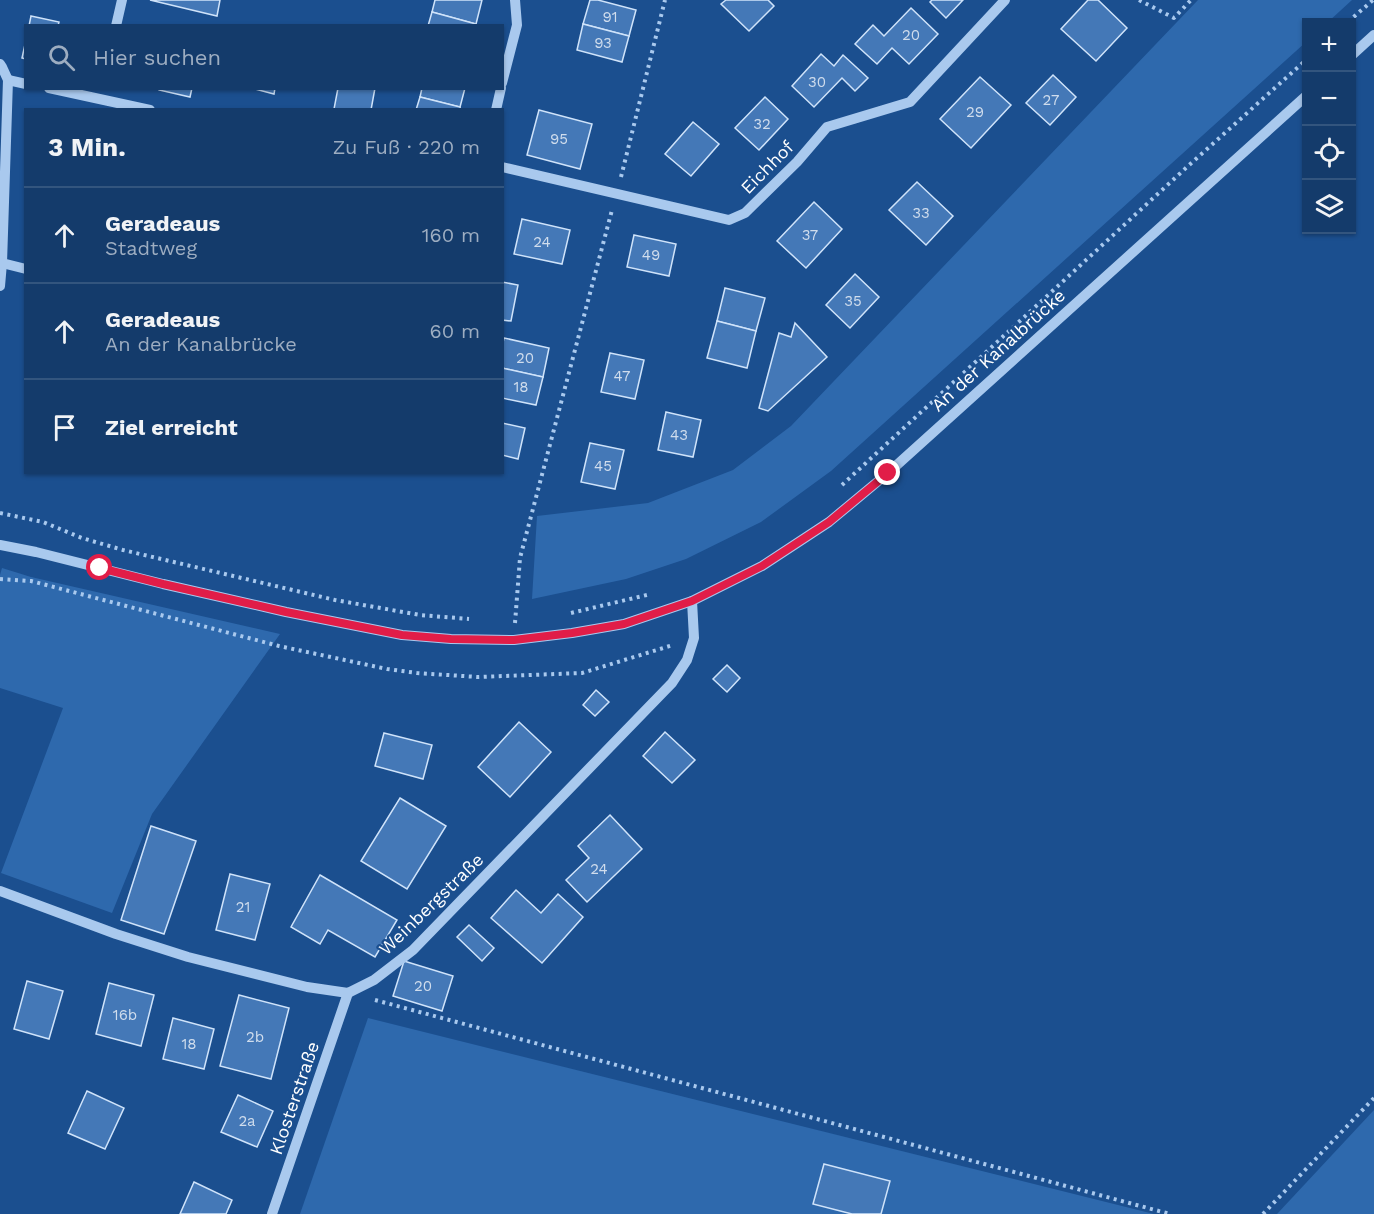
<!DOCTYPE html>
<html lang="de">
<meta charset="utf-8">
<style>
body{margin:0;font-family:"Work Sans",sans-serif;background:#1d4271;color:#f1f3f6}
.controls{position:absolute;right:18px;top:18px;display:grid;overflow:hidden;border-radius:0px;box-shadow:0 2px 4px #0004}
.controls button{width:54px;height:54px;display:grid;place-items:center;padding:0;border:0;border-bottom:2px solid #33557e;background:#143b6b;color:#f1f3f6;font:30px sans-serif}
.stop{position:absolute;width:18px;height:18px;margin:-14px;border:4px solid #e11d48;border-radius:50%;background:#fff}
.stop.end{background:#e11d48;border-color:#fff;box-shadow:0 2px 6px #0008}
.list{margin:0;padding:0;list-style:none}
h2{display:flex;justify-content:space-between;align-items:center;height:78px;margin:0;padding:0 24px;font-size:26px}
h2 small{font-size:20px;font-weight:400;color:#9dadc1}
.list li{display:grid;grid-template-columns:39px 1fr auto;gap:18px;align-items:center;box-sizing:border-box;height:96px;padding:0 24px;border-top:2px solid #33557e}
.list b{display:block;font-size:22px;white-space:nowrap}
.list p{margin:0;font-size:20px;white-space:nowrap;color:#9dadc1}
.list em{font-size:20px;font-style:normal;color:#9dadc1}
.icon{flex:none;width:33px;height:33px;fill:none;stroke:currentColor;stroke-width:2;stroke-linecap:round;stroke-linejoin:round}
.map{position:relative;flex:none;width:1374px;height:1214px;overflow:hidden}
.search{position:absolute;background:#143b6b;box-shadow:0 2px 4px #0004;left:24px;top:24px;width:480px;height:66px;display:flex;align-items:center;gap:15px;box-sizing:border-box;padding:0 21px;border-radius:0px;color:#9dadc1;font-size:22px}
.panel{position:absolute;background:#143b6b;box-shadow:0 2px 4px #0004;left:24px;top:108px;width:480px;height:366px;border-radius:0px}
.map>svg:first-child{display:block}
.green{fill:#2e69ad}
.building{fill:#4478b7;stroke:#cfe3fa;stroke-width:1.5}
.lines{fill:none;stroke-linecap:round;stroke-linejoin:round}
.path{stroke:#a9c9ee;stroke-width:4;stroke-dasharray:3 4.5;stroke-linecap:butt}
.minor{stroke:#a9c9ee;stroke-width:10}
.route{stroke:#e11d48;stroke-width:8}
.labels{text-anchor:middle;dominant-baseline:central;stroke-width:4.5;stroke-linejoin:round;paint-order:stroke}
.number-label{font-size:15px;fill:#d0dded}
.street-label{font-size:18px;fill:#fff;stroke:#1b4f8f}
</style>
<div class="map">
<svg width="1374" height="1214" viewBox="0 0 1374 1214">
<rect width="100%" height="100%" fill="#1b4f8f"/>
<g class="green">
<polygon points="1198,0 1352,0 1328,22 1306,22 1306,42 831,471 761,522 686,559 626,579 532,599 537,516 648,503 733,470 791,426"/>
<polygon points="2,568 31,577 280,634 152,814 112,913 1,873 63,708 0,688 0,575"/>
<polygon points="368,1018 1154,1214 300,1214"/>
<polygon points="1374,1110 1374,1214 1277,1214"/>
</g>
<g class="building">
<polygon points="150,0 220,0 217,16"/>
<polygon points="435,0 482,0 476,24 432,12"/>
<polygon points="590,0 598,0 636,10 629,36 583,24"/>
<polygon points="726,0 768,0 774,6 749,31 721,4"/>
<polygon points="932,0 963,0 946,18 930,2"/>
<polygon points="1088,0 1098,0 1127,28 1096,61 1061,29"/>
<polygon points="911,8 938,34 909,64 892,48 877,64 855,44 873,25 884,36"/>
<polygon points="432,12 476,24 476,26 428,26"/>
<polygon points="31,16 59,22 58,26 29,26"/>
<polygon points="583,24 629,36 622,62 577,50"/>
<polygon points="26,40 26,59 22,58"/>
<polygon points="821,54 834,66 843,55 868,78 855,91 842,78 814,107 792,86"/>
<polygon points="1053,75 1076,97 1050,125 1026,103"/>
<polygon points="980,77 1011,105 971,148 940,119"/>
<polygon points="159,88 192,88 190,97 159,90"/>
<polygon points="251,88 275,88 274,94"/>
<polygon points="338,88 375,88 371,110 334,109"/>
<polygon points="422,88 465,88 460,107 420,97"/>
<polygon points="420,97 460,107 460,110 416,110"/>
<polygon points="765,97 788,119 759,150 735,128"/>
<polygon points="539,110 592,124 580,169 527,155"/>
<polygon points="693,122 719,144 691,176 665,154"/>
<polygon points="917,182 953,216 926,245 889,210"/>
<polygon points="814,202 842,229 806,268 777,241"/>
<polygon points="522,219 570,230 562,264 514,254"/>
<polygon points="634,235 676,244 669,276 627,267"/>
<polygon points="855,274 879,297 850,328 826,305"/>
<polygon points="502,282 518,285 511,321 502,320"/>
<polygon points="725,288 765,298 756,331 717,321"/>
<polygon points="717,321 756,331 747,368 707,358"/>
<polygon points="795,323 827,357 768,411 759,408 779,333 791,337"/>
<polygon points="504,338 549,348 543,377 502,368 502,347"/>
<polygon points="610,353 644,360 635,399 601,392"/>
<polygon points="502,368 543,377 536,405 502,398"/>
<polygon points="666,412 701,420 693,457 658,450"/>
<polygon points="502,423 525,428 518,459 502,455"/>
<polygon points="590,443 624,450 615,489 581,482"/>
<polygon points="727,665 740,678 727,692 713,679"/>
<polygon points="596,690 609,702 595,716 583,705"/>
<polygon points="519,722 551,752 510,797 478,767"/>
<polygon points="665,732 695,760 672,783 643,756"/>
<polygon points="384,733 432,745 423,779 375,766"/>
<polygon points="400,798 446,826 407,889 361,861"/>
<polygon points="610,815 642,849 587,902 566,880 589,858 578,846"/>
<polygon points="151,826 196,841 164,934 121,920"/>
<polygon points="230,874 270,884 255,940 216,930"/>
<polygon points="320,875 397,920 375,957 328,930 320,944 291,927"/>
<polygon points="516,890 541,913 558,894 583,917 542,963 491,918"/>
<polygon points="469,925 494,948 482,961 457,937"/>
<polygon points="404,961 453,976 442,1011 393,996"/>
<polygon points="27,981 63,991 49,1039 14,1029"/>
<polygon points="109,983 154,995 141,1046 96,1034"/>
<polygon points="239,995 289,1008 271,1079 220,1066"/>
<polygon points="173,1018 214,1029 204,1069 163,1059"/>
<polygon points="87,1091 124,1108 105,1149 68,1133"/>
<polygon points="238,1095 273,1111 257,1147 221,1132"/>
<polygon points="824,1164 890,1181 881,1214 852,1214 813,1204"/>
<polygon points="194,1182 232,1200 226,1214 180,1214"/>
</g>
<g class="lines">
<g class="path">
<polyline points="1139,0 1174,18 1191,0"/>
<polyline points="1348,22 1373,0"/>
<polyline points="621,177 665,0"/>
<polyline points="842,485 1187,167 1306,60"/>
<polyline points="0,513 43,522 82,538 123,550 335,600 420,615 469,619"/>
<polyline points="0,579 31,581 279,646 387,669 417,673 478,677 582,673 673,645"/>
<polyline points="571,613 651,594"/>
<polyline points="515,623 520,558 612,210"/>
<polyline points="375,1000 1170,1214"/>
<polyline points="1263,1214 1374,1098"/>
</g>
<g class="minor">
<polyline points="116,26 122,0"/>
<polyline points="1352,55 1374,35"/>
<polyline points="0,64 2,67 8,80 2,263 0,286"/>
<polyline points="8,80 26,84"/>
<polyline points="502,83 517,25 515,0"/>
<polyline points="49,88 150,110"/>
<polyline points="496,110 501,88"/>
<polyline points="502,167 729,220 745,213 797,162 827,127 910,102 1005,0"/>
<polyline points="2,263 26,269"/>
<polyline points="0,545 36,552 163,584 286,612 402,635 451,639 514,640 572,633 624,624 692,601 762,566 829,522 888,473 1306,96"/>
<polyline points="0,891 116,934 188,957 307,987 348,993 374,980 413,950 672,683 687,660 694,638 692,601"/>
<polyline points="272,1214 348,993"/>
</g>
</g>
<g class="lines">
<polyline class="route" points="100,568 163,584 286,612 402,635 451,639 514,640 572,633 624,624 692,601 762,566 829,522 888,473"/>
</g>
<g class="labels">
<g class="number-label">
<text x="610" y="17">91</text>
<text x="911" y="35">20</text>
<text x="603" y="43">93</text>
<text x="817" y="82">30</text>
<text x="1051" y="100">27</text>
<text x="975" y="112">29</text>
<text x="762" y="124">32</text>
<text x="559" y="139">95</text>
<text x="921" y="213">33</text>
<text x="810" y="235">37</text>
<text x="542" y="242">24</text>
<text x="651" y="255">49</text>
<text x="853" y="301">35</text>
<text x="525" y="358">20</text>
<text x="622" y="376">47</text>
<text x="521" y="387">18</text>
<text x="679" y="435">43</text>
<text x="603" y="466">45</text>
<text x="599" y="869">24</text>
<text x="243" y="907">21</text>
<text x="423" y="986">20</text>
<text x="125" y="1015">16b</text>
<text x="255" y="1037">2b</text>
<text x="189" y="1044">18</text>
<text x="247" y="1121">2a</text>
</g>
<g class="street-label">
<text transform="translate(767 167) rotate(-45)">Eichhof</text>
<text transform="translate(998 350) rotate(-42)">An der Kanalbrücke</text>
<text transform="translate(431 904) rotate(-44)">Weinbergstraße</text>
<text transform="translate(294 1098) rotate(-71)">Klosterstraße</text>
</g>
</g>
</svg>
<div class="controls">
<button>+</button>
<button>−</button>
<button><svg class="icon" aria-label="locate" viewBox="0 0 24 24"><circle cx="12" cy="12" r="6"/><path d="M12 2v4M12 18v4M2 12h4M18 12h4"/></svg></button>
<button><svg class="icon" aria-label="layers" viewBox="0 0 24 24"><path d="M12 4l9 5-9 5-9-5zM3 14l9 5 9-5"/></svg></button>
</div>
<div class="stop" style="left:100px;top:568px"></div>
<div class="stop end" style="left:888px;top:473px"></div>
<div class="search"><svg class="icon" aria-label="search" viewBox="0 0 24 24"><circle cx="10" cy="10" r="6"/><path d="M15 15l6 6"/></svg>Hier suchen</div>
<section class="panel">
<h2>3 Min.<small>Zu Fuß · 220 m</small></h2>
<ul class="list">
<li><svg class="icon" aria-label="ahead" viewBox="0 0 24 24"><path d="M12 20V5M6 11l6-6 6 6"/></svg><div><b>Geradeaus</b><p>Stadtweg</p></div><em>160 m</em></li>
<li><svg class="icon" aria-label="ahead" viewBox="0 0 24 24"><path d="M12 20V5M6 11l6-6 6 6"/></svg><div><b>Geradeaus</b><p>An der Kanalbrücke</p></div><em>60 m</em></li>
<li><svg class="icon" aria-label="arrive" viewBox="0 0 24 24"><path d="M6 21V4h12l-3 4 3 4H6"/></svg><div><b>Ziel erreicht</b></div></li>
</ul>
</section>
</div>
